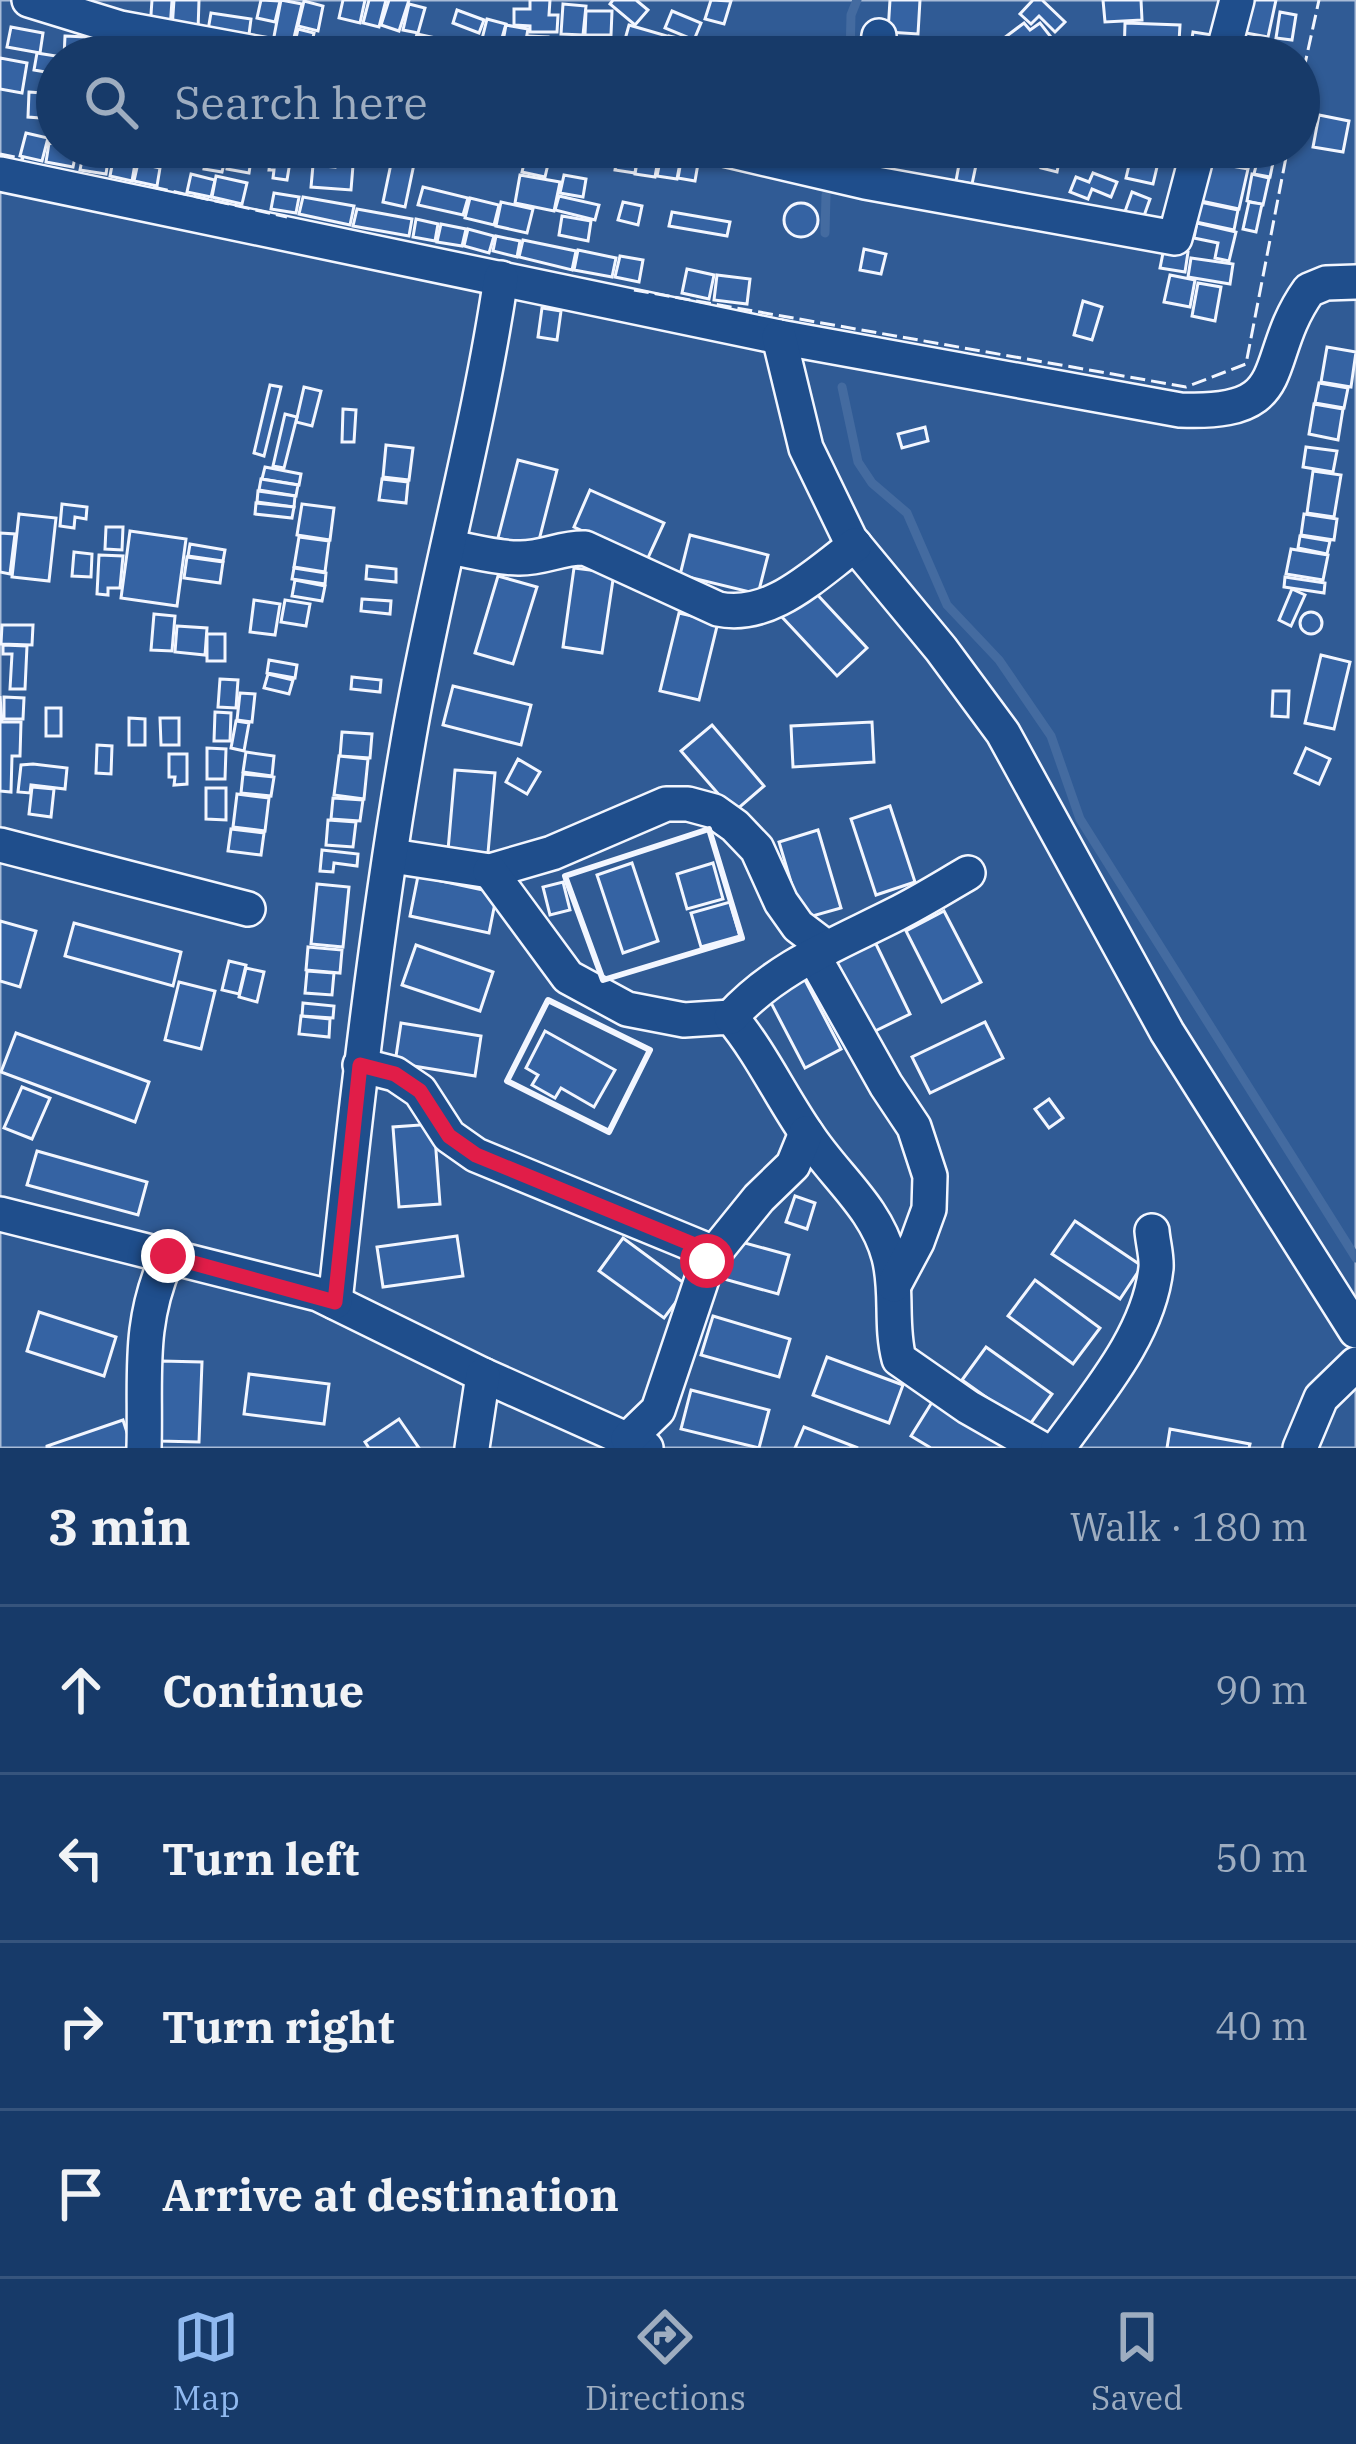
<!DOCTYPE html>
<meta charset="utf-8">
<style>
body{margin:0;font-family:"IBM Plex Serif",serif;background:#244571;color:#f1f3f6}
.stop{position:absolute;width:36px;height:36px;margin:-27px;border:9px solid #e11d48;border-radius:50%;background:#fff}
.stop.end{background:#e11d48;border-color:#fff;box-shadow:0 3px 12px #0008}
.list{margin:0;padding:0;list-style:none}
h2{display:flex;justify-content:space-between;align-items:center;height:156px;margin:0;padding:0 48px;font-size:51px}
h2 small{font-size:39px;font-weight:400;color:#9eadc0}
.list li{display:grid;grid-template-columns:78px 1fr auto;gap:36px;align-items:center;box-sizing:border-box;height:168px;padding:0 48px;border-top:3px solid #36547d}
.list b{display:block;font-size:45px;white-space:nowrap}
.list em{font-size:39px;font-style:normal;color:#9eadc0}
.icon{flex:none;width:66px;height:66px;fill:none;stroke:currentColor;stroke-width:2;stroke-linecap:round;stroke-linejoin:round}
.map{position:relative;flex:none;width:1356px;height:1448px;overflow:hidden}
.search{position:absolute;background:#173a69;box-shadow:0 3px 9px #0004;left:36px;right:36px;top:36px;height:132px;display:flex;align-items:center;gap:30px;box-sizing:border-box;padding:0 42px;border-radius:66px;color:#9eadc0;font-size:45px}
.sheet{height:828px;background:#173a69}
nav{display:flex;justify-content:space-around;align-items:center;box-sizing:border-box;height:168px;border-top:3px solid #36547d;background:#173a69;font-size:33px;color:#9eadc0}
nav a{display:grid;justify-items:center;gap:6px}
nav .on{color:#90b9f0}
.map>svg:first-child{display:block}
.built{fill:#305b95;stroke:#a8bbd7;stroke-width:3;fill-rule:evenodd}
.lines{fill:none;stroke-linecap:round;stroke-linejoin:round}
.stream{stroke:#446ba0;stroke-width:9}
.building{fill:#3563a3;stroke:#f2f6ff;stroke-width:3}
.minor-casing{stroke:#f2f6ff;stroke-width:38}
.minor{stroke:#1f4e8c;stroke-width:33}
.fence{stroke:#f2f6ff;stroke-width:3;stroke-dasharray:15 6;stroke-linecap:butt}
.wall{stroke:#f2f6ff;stroke-width:6}
.route{stroke:#e11d48;stroke-width:15}
</style>
<div class="map">
<svg width="1356" height="1448" viewBox="0 0 1356 1448">
<rect width="100%" height="100%" fill="#1f4e8c"/>
<path class="built" d="M0,0H1356V1448H0ZM57,57H1299V147H57Z"/>
<g class="lines">
<g class="stream">
<polyline points="850,57 851,15 857,0"/>
<polyline points="841,149 841,147"/>
<polyline points="825,233 826,195"/>
<polyline points="842,387 858,462 872,483 907,513 947,605 999,660 1051,736 1080,819 1356,1258"/>
</g>
</g>
<g class="building">
<polygon points="152,0 172,0 170,30 150,29"/>
<polygon points="174,0 199,0 198,31 172,29"/>
<polygon points="261,0 280,1 275,22 257,18"/>
<polygon points="281,0 302,4 291,50 272,47"/>
<polygon points="343,0 365,0 360,23 339,18"/>
<polygon points="369,0 386,0 379,27 363,23"/>
<polygon points="389,0 409,0 399,31 381,25"/>
<polygon points="530,0 550,0 549,15 558,15 557,32 530,32 530,26 514,25 514,9 530,9"/>
<polygon points="613,0 636,0 648,10 635,25 610,4"/>
<polygon points="711,0 731,1 724,24 705,19"/>
<polygon points="890,0 920,0 918,34 888,32"/>
<polygon points="1033,0 1042,0 1065,22 1055,32 1039,16 1031,24 1020,14"/>
<polygon points="1103,0 1141,0 1142,20 1105,22"/>
<polygon points="1252,0 1276,0 1268,37 1246,33"/>
<polygon points="304,1 323,6 318,31 298,26"/>
<polygon points="409,4 425,8 418,33 403,30"/>
<polygon points="563,4 586,6 583,35 561,34"/>
<polygon points="457,10 484,20 479,33 453,23"/>
<polygon points="586,11 612,11 611,35 585,35"/>
<polygon points="672,11 701,23 694,40 665,28"/>
<polygon points="1280,12 1296,15 1292,40 1276,38"/>
<polygon points="211,13 251,19 248,42 207,36"/>
<polygon points="487,19 506,24 498,52 480,47"/>
<polygon points="1024,23 1030,30 1040,23 1058,46 1045,56 1035,42 1012,57 1000,41"/>
<polygon points="1125,23 1180,25 1179,42 1143,45 1143,57 1124,57"/>
<polygon points="506,25 528,29 523,56 501,52"/>
<polygon points="629,25 667,36 662,54 624,43"/>
<polygon points="11,27 43,33 40,53 7,47"/>
<polygon points="298,29 314,33 309,56 293,52"/>
<polygon points="1193,32 1212,35 1208,57 1189,57"/>
<polygon points="417,34 440,39 436,56 412,51"/>
<polygon points="65,36 86,37 85,57 64,57"/>
<polygon points="528,36 548,37 547,57 527,57"/>
<polygon points="669,36 700,43 697,57 664,54"/>
<polygon points="1081,42 1109,43 1109,57 1081,57"/>
<polygon points="37,53 62,57 57,57 57,74 34,70"/>
<polygon points="0,58 27,63 22,93 0,89"/>
<polygon points="29,92 55,94 53,119 28,117"/>
<polygon points="1319,115 1349,121 1343,152 1313,147"/>
<polygon points="26,133 48,138 42,161 20,156"/>
<polygon points="49,143 77,148 73,167 46,162"/>
<polygon points="209,147 228,147 222,172 204,169"/>
<polygon points="230,147 253,147 249,173 227,169"/>
<polygon points="528,147 552,147 545,177 522,172"/>
<polygon points="619,147 639,147 635,173 615,170"/>
<polygon points="663,147 683,147 677,179 657,176"/>
<polygon points="1046,147 1062,147 1057,172 1041,168"/>
<polygon points="1212,147 1248,150 1244,167 1209,158"/>
<polygon points="962,148 979,151 972,184 956,181"/>
<polygon points="84,150 109,154 106,174 80,170"/>
<polygon points="683,150 700,152 695,181 678,178"/>
<polygon points="1260,150 1275,153 1270,177 1254,174"/>
<polygon points="639,151 659,154 655,177 635,174"/>
<polygon points="336,152 354,153 351,190 311,187 313,165 335,167"/>
<polygon points="271,153 291,156 287,180 273,178 274,170 269,170"/>
<polygon points="114,155 136,158 132,181 110,176"/>
<polygon points="392,159 414,164 405,207 383,202"/>
<polygon points="1130,161 1157,167 1153,184 1126,178"/>
<polygon points="1210,162 1248,169 1239,209 1201,201"/>
<polygon points="138,163 160,168 157,186 134,181"/>
<polygon points="1093,173 1117,182 1111,197 1092,189 1088,199 1070,192 1076,177 1089,182"/>
<polygon points="191,174 215,180 211,197 187,192"/>
<polygon points="1252,174 1269,178 1263,205 1247,201"/>
<polygon points="520,175 560,182 554,211 515,203"/>
<polygon points="564,175 586,179 583,197 560,193"/>
<polygon points="216,176 247,183 242,204 212,197"/>
<polygon points="423,187 468,198 463,215 418,205"/>
<polygon points="1132,192 1150,199 1140,227 1122,220"/>
<polygon points="274,193 299,197 296,213 271,209"/>
<polygon points="559,196 599,205 595,220 555,210"/>
<polygon points="303,197 354,206 350,225 299,214"/>
<polygon points="470,198 499,205 494,225 465,218"/>
<polygon points="501,202 533,209 527,233 496,226"/>
<polygon points="623,202 642,206 638,225 618,220"/>
<polygon points="1200,202 1238,210 1234,230 1196,222"/>
<polygon points="1249,202 1262,204 1256,232 1243,229"/>
<circle cx="801" cy="220" r="17"/>
<polygon points="357,209 412,219 409,236 353,226"/>
<polygon points="672,212 730,222 727,236 669,226"/>
<polygon points="562,216 591,221 588,241 559,235"/>
<polygon points="416,219 438,224 435,241 413,237"/>
<polygon points="1197,223 1236,232 1229,261 1215,258 1218,243 1194,238"/>
<polygon points="441,224 466,229 462,246 437,242"/>
<polygon points="468,229 494,236 489,253 464,246"/>
<polygon points="496,236 520,241 517,257 493,251"/>
<polygon points="523,240 576,251 572,270 519,257"/>
<polygon points="1164,248 1188,252 1185,272 1160,268"/>
<polygon points="864,249 886,254 881,274 860,270"/>
<polygon points="578,250 616,258 612,277 574,270"/>
<polygon points="620,256 643,260 639,282 615,277"/>
<polygon points="1191,258 1233,264 1230,284 1188,277"/>
<polygon points="687,269 714,275 709,299 682,293"/>
<polygon points="717,275 750,279 747,304 714,300"/>
<polygon points="1170,275 1195,280 1190,307 1164,302"/>
<polygon points="1198,283 1221,287 1215,321 1192,316"/>
<polygon points="1083,301 1102,307 1092,340 1074,335"/>
<polygon points="542,308 561,311 557,340 538,337"/>
<polygon points="1327,347 1356,352 1351,387 1321,382"/>
<polygon points="1319,383 1348,388 1344,408 1315,403"/>
<polygon points="270,385 281,387 264,456 254,453"/>
<polygon points="304,387 321,391 312,426 296,422"/>
<polygon points="1314,404 1343,409 1338,440 1309,434"/>
<polygon points="343,409 356,410 354,442 342,442"/>
<polygon points="285,414 297,417 284,468 273,466"/>
<polygon points="925,427 928,441 902,448 898,434"/>
<polygon points="386,445 413,448 409,480 383,477"/>
<polygon points="1306,447 1337,451 1333,472 1303,467"/>
<polygon points="518,460 557,470 537,548 498,538"/>
<polygon points="265,467 301,474 299,485 262,479"/>
<polygon points="1313,471 1341,475 1334,517 1307,513"/>
<polygon points="261,479 298,485 296,496 259,490"/>
<polygon points="382,479 408,482 406,503 379,500"/>
<polygon points="590,490 664,523 647,560 574,527"/>
<polygon points="258,491 295,496 294,507 257,502"/>
<polygon points="256,503 294,507 292,518 255,514"/>
<polygon points="62,504 87,507 86,519 75,517 74,528 60,526"/>
<polygon points="302,504 334,508 330,540 297,535"/>
<polygon points="19,514 56,518 49,581 12,577"/>
<polygon points="1304,514 1337,519 1334,540 1301,535"/>
<polygon points="106,527 123,527 122,550 105,549"/>
<polygon points="130,531 186,539 177,606 121,598"/>
<polygon points="0,533 15,534 10,574 0,572"/>
<polygon points="690,535 768,555 758,594 680,575"/>
<polygon points="1300,536 1330,541 1327,554 1298,548"/>
<polygon points="299,537 329,541 325,572 294,567"/>
<polygon points="190,544 225,550 223,561 188,556"/>
<polygon points="1291,549 1328,555 1323,580 1286,574"/>
<polygon points="74,552 92,554 91,577 72,576"/>
<polygon points="99,555 123,556 120,588 108,588 108,595 97,594"/>
<polygon points="187,557 223,562 220,583 184,578"/>
<polygon points="367,566 396,569 396,582 366,579"/>
<polygon points="294,568 326,573 325,584 292,579"/>
<polygon points="574,568 614,573 602,653 563,647"/>
<polygon points="498,576 537,587 513,664 475,653"/>
<polygon points="1285,577 1325,583 1324,593 1284,587"/>
<polygon points="295,580 325,586 322,601 292,596"/>
<polygon points="812,589 867,648 837,676 782,617"/>
<polygon points="1292,589 1305,595 1291,626 1279,620"/>
<polygon points="362,599 391,601 390,614 361,611"/>
<polygon points="254,600 280,604 275,635 250,632"/>
<polygon points="285,600 310,604 306,626 281,622"/>
<circle cx="1311" cy="623" r="11"/>
<polygon points="679,613 718,622 699,700 660,691"/>
<polygon points="154,614 175,616 172,651 151,650"/>
<polygon points="2,625 33,625 32,645 1,644"/>
<polygon points="177,626 207,628 205,655 175,652"/>
<rect x="207" y="634" width="18" height="27"/>
<polygon points="3,645 27,646 25,689 10,689 12,654 3,654"/>
<polygon points="1321,655 1350,662 1334,729 1305,723"/>
<polygon points="269,660 297,665 295,678 267,673"/>
<polygon points="268,674 293,680 289,694 264,688"/>
<polygon points="352,677 381,680 380,692 351,689"/>
<polygon points="220,679 238,680 236,708 218,707"/>
<polygon points="453,686 531,705 521,745 443,725"/>
<polygon points="1273,691 1289,691 1288,717 1272,716"/>
<polygon points="240,693 255,694 252,722 237,720"/>
<polygon points="0,696 2,722 21,722 20,756 12,756 11,792 0,791"/>
<polygon points="4,697 24,698 23,719 4,719"/>
<rect x="46" y="708" width="15" height="28"/>
<polygon points="215,712 231,713 230,741 214,741"/>
<polygon points="129,718 145,719 145,745 129,745"/>
<polygon points="160,718 179,718 179,745 161,745"/>
<polygon points="236,721 249,723 244,751 231,748"/>
<polygon points="872,722 874,762 793,767 791,726"/>
<polygon points="712,725 764,786 734,812 681,751"/>
<polygon points="342,732 372,734 370,758 340,756"/>
<polygon points="97,745 112,746 111,774 96,773"/>
<polygon points="207,748 226,749 225,779 207,779"/>
<polygon points="1306,748 1330,759 1319,784 1295,773"/>
<polygon points="246,752 274,756 272,776 243,772"/>
<polygon points="169,754 187,754 187,784 174,785 175,777 169,777"/>
<polygon points="339,756 368,759 364,799 334,795"/>
<polygon points="518,759 540,772 527,794 506,782"/>
<polygon points="33,764 67,768 65,789 31,785 30,793 18,792 21,765"/>
<polygon points="455,770 495,773 488,853 448,850"/>
<polygon points="243,774 274,777 271,796 241,793"/>
<polygon points="32,787 54,789 51,817 29,814"/>
<polygon points="206,788 226,788 226,820 206,819"/>
<polygon points="237,794 269,798 265,831 233,827"/>
<polygon points="333,798 363,800 360,821 331,819"/>
<polygon points="890,806 915,882 876,895 851,819"/>
<polygon points="328,820 356,822 353,847 326,845"/>
<polygon points="231,829 264,833 261,855 228,851"/>
<polygon points="818,830 841,908 802,919 779,842"/>
<polygon points="322,850 358,854 357,866 334,863 333,872 320,871"/>
<polygon points="632,863 658,941 623,953 597,875"/>
<polygon points="713,863 723,899 687,909 677,874"/>
<polygon points="418,876 497,893 489,933 410,916"/>
<polygon points="563,882 570,910 550,915 543,887"/>
<polygon points="317,884 349,887 343,947 311,944"/>
<polygon points="730,902 740,936 701,947 691,913"/>
<polygon points="944,911 981,982 942,1002 906,931"/>
<polygon points="0,921 36,931 20,987 0,981"/>
<polygon points="74,923 181,952 173,986 65,956"/>
<polygon points="875,942 910,1014 871,1033 836,961"/>
<polygon points="416,945 493,972 480,1011 402,985"/>
<polygon points="308,947 342,950 340,973 306,970"/>
<polygon points="229,961 246,965 239,994 222,990"/>
<polygon points="246,968 264,972 257,1002 239,997"/>
<polygon points="307,971 334,973 332,995 305,993"/>
<polygon points="804,978 841,1049 805,1068 768,997"/>
<polygon points="179,982 215,991 201,1049 165,1040"/>
<polygon points="303,1003 334,1006 333,1018 302,1016"/>
<polygon points="301,1016 330,1019 329,1037 299,1034"/>
<polygon points="985,1022 1003,1058 930,1093 912,1057"/>
<polygon points="401,1023 481,1036 475,1076 395,1063"/>
<polygon points="545,1031 615,1070 594,1107 561,1088 555,1098 532,1085 538,1075 526,1068"/>
<polygon points="16,1033 149,1082 135,1122 1,1072"/>
<polygon points="22,1087 50,1098 32,1139 4,1128"/>
<polygon points="1049,1099 1063,1118 1049,1128 1035,1109"/>
<polygon points="434,1124 440,1204 399,1207 393,1127"/>
<polygon points="37,1151 147,1182 138,1215 27,1185"/>
<polygon points="795,1196 815,1203 807,1229 786,1222"/>
<polygon points="1075,1221 1142,1266 1120,1299 1052,1254"/>
<polygon points="457,1236 463,1276 383,1287 377,1247"/>
<polygon points="623,1238 688,1286 664,1318 599,1271"/>
<polygon points="734,1240 789,1255 778,1294 724,1279"/>
<polygon points="1035,1280 1100,1328 1073,1364 1008,1316"/>
<polygon points="39,1312 116,1337 104,1376 27,1351"/>
<polygon points="713,1316 790,1339 779,1377 701,1355"/>
<polygon points="986,1347 1052,1394 1028,1427 962,1380"/>
<polygon points="827,1357 903,1385 889,1423 813,1395"/>
<polygon points="161,1361 202,1362 199,1442 159,1441"/>
<polygon points="249,1374 329,1384 324,1424 244,1414"/>
<polygon points="691,1390 769,1410 759,1448 681,1429"/>
<polygon points="934,1399 1005,1442 1002,1448 931,1448 911,1436"/>
<polygon points="399,1419 419,1448 369,1448 365,1442"/>
<polygon points="123,1420 132,1448 47,1448 47,1446"/>
<polygon points="804,1427 858,1448 795,1448"/>
<polygon points="1170,1429 1250,1444 1249,1448 1167,1448"/>
</g>
<g class="lines">
<g class="minor-casing">
<g id="minor">
<polyline points="29,0 120,28 277,57"/>
<polyline points="876,57 879,36"/>
<polyline points="1222,57 1237,0"/>
<polyline points="715,147 865,182 1175,238 1199,147"/>
<path d="M0,174L779,337L1180,410C1298,415 1258,361 1309,290L1326,283L1356,282"/>
<polyline points="779,337 806,448 850,539 941,649 1003,733 1167,1032 1356,1331"/>
<path d="M450,547C472,551 496,558 518,558C542,559 562,547 585,548L718,609C771,620 815,574 855,545"/>
<polyline points="0,845 248,909"/>
<polyline points="392,856 490,871 552,853 666,804 688,804 714,811 735,826 757,849 781,902 798,926 827,948"/>
<path d="M490,871L568,977L627,1009L684,1020L731,1017C761,1053 780,1095 807,1134C834,1176 876,1207 889,1257C898,1291 890,1325 899,1359L968,1407L1040,1448"/>
<polyline points="813,955 886,1085 914,1127 930,1176 929,1209 917,1242 894,1285"/>
<path d="M731,1017C776,967 837,944 896,914C920,902 944,887 968,873"/>
<polyline points="360,1065 395,1074 420,1091 449,1136 476,1155 714,1253"/>
<polyline points="0,1214 318,1294 483,1375 646,1448"/>
<path d="M335,1302C355,1115 376,928 408,742C434,587 478,435 501,278"/>
<polyline points="628,1439 658,1410 708,1261 759,1198 793,1165 806,1133"/>
<path d="M144,1448C146,1375 137,1324 168,1256"/>
<polyline points="472,1448 483,1375"/>
<path d="M1058,1448C1096,1395 1149,1335 1156,1268C1157,1257 1153,1243 1152,1231"/>
<polyline points="1300,1448 1321,1398 1356,1364"/>
</g>
</g>
<use href="#minor" class="minor"/>
<g class="fence">
<polyline points="1299,91 1319,0"/>
<polyline points="0,154 24,159"/>
<polyline points="153,187 287,217"/>
<polyline points="634,290 1186,387 1246,364 1288,147"/>
</g>
<g class="wall">
<polygon points="709,829 742,938 603,980 565,876"/>
<polygon points="548,1000 650,1050 609,1132 507,1081"/>
</g>
</g>
<g class="lines">
<polyline class="route" points="168,1256 335,1302 360,1065 395,1074 420,1091 449,1136 476,1155 714,1253 707,1261"/>
</g>
</svg>
<div class="stop" style="left:707px;top:1261px"></div>
<div class="stop end" style="left:168px;top:1256px"></div>
<div class="search"><svg class="icon" aria-label="search" viewBox="0 0 24 24"><circle cx="10" cy="10" r="6"/><path d="M15 15l6 6"/></svg>Search here</div>
</div>
<section class="sheet">
<h2>3 min<small>Walk · 180 m</small></h2>
<ul class="list">
<li><svg class="icon" aria-label="ahead" viewBox="0 0 24 24"><path d="M12 20V5M6 11l6-6 6 6"/></svg><div><b>Continue</b></div><em>90 m</em></li>
<li><svg class="icon" aria-label="left" viewBox="0 0 24 24"><path d="M17 20v-9H6M10 6l-5 5 5 5"/></svg><div><b>Turn left</b></div><em>50 m</em></li>
<li><svg class="icon" aria-label="right" viewBox="0 0 24 24"><path d="M7 20v-9h11M14 6l5 5-5 5"/></svg><div><b>Turn right</b></div><em>40 m</em></li>
<li><svg class="icon" aria-label="arrive" viewBox="0 0 24 24"><path d="M6 21V4h12l-3 4 3 4H6"/></svg><div><b>Arrive at destination</b></div></li>
</ul>
</section>
<nav>
<a class="on"><svg class="icon" aria-label="map" viewBox="0 0 24 24"><path d="M3 6l6-2 6 2 6-2v14l-6 2-6-2-6 2zM9 4v14M15 6v14"/></svg>Map</a>
<a><svg class="icon" aria-label="directions" viewBox="0 0 24 24"><path d="M12 3l9 9-9 9-9-9zM9 14v-3h6M13 9l2 2-2 2"/></svg>Directions</a>
<a><svg class="icon" aria-label="saved" viewBox="0 0 24 24"><path d="M7 4h10v16l-5-4-5 4z"/></svg>Saved</a>
</nav>
